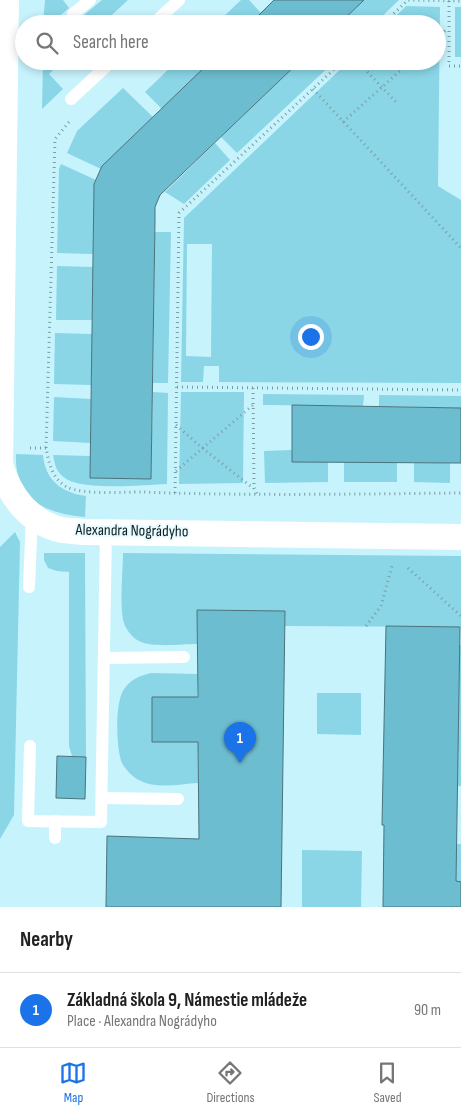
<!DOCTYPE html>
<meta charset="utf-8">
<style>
body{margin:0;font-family:"Sofia Sans Condensed",sans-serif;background:#f2f2f2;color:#222}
.you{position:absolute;left:310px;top:336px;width:18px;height:18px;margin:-12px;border:4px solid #fff;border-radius:50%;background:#1a73e8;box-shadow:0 0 0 8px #1a73e833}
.badge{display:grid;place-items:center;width:32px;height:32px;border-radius:50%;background:#1a73e8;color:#fff;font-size:16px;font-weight:700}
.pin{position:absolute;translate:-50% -41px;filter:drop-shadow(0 1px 2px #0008)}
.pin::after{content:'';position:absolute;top:26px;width:18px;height:15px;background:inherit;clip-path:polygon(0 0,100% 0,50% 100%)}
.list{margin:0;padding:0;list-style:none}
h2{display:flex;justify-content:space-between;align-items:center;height:65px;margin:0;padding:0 20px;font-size:21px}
h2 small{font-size:16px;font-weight:400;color:#767676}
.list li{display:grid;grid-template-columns:32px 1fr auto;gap:15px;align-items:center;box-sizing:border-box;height:75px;padding:0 20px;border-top:1px solid #e0e0e0}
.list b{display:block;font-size:19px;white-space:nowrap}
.list p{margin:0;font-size:16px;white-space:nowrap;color:#767676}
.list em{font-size:16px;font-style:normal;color:#767676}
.icon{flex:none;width:28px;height:28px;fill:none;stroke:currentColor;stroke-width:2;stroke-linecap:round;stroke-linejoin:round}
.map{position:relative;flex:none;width:461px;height:907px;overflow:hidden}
.search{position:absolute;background:#fff;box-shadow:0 2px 8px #0003;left:15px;right:15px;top:15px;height:55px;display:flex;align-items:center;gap:12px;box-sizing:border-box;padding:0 18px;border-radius:28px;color:#767676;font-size:19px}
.sheet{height:140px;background:#fff}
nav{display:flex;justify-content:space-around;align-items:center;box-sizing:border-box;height:70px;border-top:1px solid #e0e0e0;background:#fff;font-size:14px;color:#767676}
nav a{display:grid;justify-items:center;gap:2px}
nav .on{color:#1a73e8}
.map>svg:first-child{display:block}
.green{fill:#8ad6e7;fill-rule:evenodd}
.building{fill:#6cbdcf;stroke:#4b737d}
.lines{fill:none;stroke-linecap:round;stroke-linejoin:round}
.path{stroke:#7b9ca3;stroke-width:3;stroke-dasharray:1 4;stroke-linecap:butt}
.service{stroke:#fff;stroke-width:12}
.minor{stroke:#fff;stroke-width:26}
.labels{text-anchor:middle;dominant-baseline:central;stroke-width:4;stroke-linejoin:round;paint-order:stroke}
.street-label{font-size:16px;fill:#0f2024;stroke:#e9fbff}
</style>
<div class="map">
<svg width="461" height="907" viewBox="0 0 461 907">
<rect width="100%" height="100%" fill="#c7f3fd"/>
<g class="green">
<polygon points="45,0 63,0 69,8 50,24 43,24"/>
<polygon points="102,0 128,0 102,24 73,24"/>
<polygon points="241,0 249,0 261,13 250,24 216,24"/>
<polygon points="364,0 399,0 374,24 339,24"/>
<path d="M406,6L440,7L438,186L461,200V383L219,382V366H204L203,382H181L184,218L349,61H437V24H388ZM187,244H212L211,357L186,356Z"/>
<rect x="455" y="7" width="6" height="50"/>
<polygon points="43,61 62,61 49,74 63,89 42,109"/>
<polygon points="177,61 203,61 207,65 162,109 145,92"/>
<polygon points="300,61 335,61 237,153 221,137"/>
<polygon points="123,88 153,117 101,169 67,153 77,131"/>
<polygon points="215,143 230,160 184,204 165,192"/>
<polygon points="61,164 96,180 94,184 93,254 57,253 59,169"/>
<polygon points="155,232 171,232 168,383 153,383"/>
<polygon points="57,266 93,267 92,320 56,320"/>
<polygon points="55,333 92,334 91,385 54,384"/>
<path d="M153,392L168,393L167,484C144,485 82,491 65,478C56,472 55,465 53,455L90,456V478L151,479Z"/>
<polygon points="181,392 244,392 243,483 179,484"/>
<polygon points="263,394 364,395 363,406 263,405"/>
<polygon points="379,395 461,396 461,408 379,406"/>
<polygon points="54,397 91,399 90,443 53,441"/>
<polygon points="292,450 292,462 328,462 328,482 265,483 264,451"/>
<path d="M16,454L43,455C45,480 62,493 86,496L85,517C46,514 14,499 16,454Z"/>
<polygon points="344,462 397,463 397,482 344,482"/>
<polygon points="414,463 450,463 450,483 414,482"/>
<polygon points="15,532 20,542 14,815 0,839 0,547"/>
<polygon points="44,553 85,553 86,757 72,756 69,746 69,572 57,571 48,568 44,560"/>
<path d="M123,553L461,556V627L285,626V611L197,610V644C183,644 151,648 139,641C133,638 126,630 124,623C119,606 123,572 123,553Z"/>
<polygon points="459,645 461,645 461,786 457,786"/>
<path d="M151,673L198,674L197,697L152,698V742H198V783C181,784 157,789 141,781C133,778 126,770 122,763C116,749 115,704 123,691C129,680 139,676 151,673Z"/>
<polygon points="317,693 361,693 361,735 317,734"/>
<polygon points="456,844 461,844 461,882 456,881"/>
<polygon points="302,850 362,851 361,907 302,907"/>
</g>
<g class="building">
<polygon points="274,0 364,0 339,24 250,24"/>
<polygon points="211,61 300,61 160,195 155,207 155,221 151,479 90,478 94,184 102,166"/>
<polygon points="292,405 461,408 461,463 292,462"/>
<polygon points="197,610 285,611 281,907 106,907 107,836 199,839 198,742 152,742 152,697 198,697"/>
<polygon points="386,626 460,627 456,881 461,882 461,907 383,907 384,825 382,825"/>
<polygon points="57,756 86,757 85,799 56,798"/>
</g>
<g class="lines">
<g class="path">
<polyline points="449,1 449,66 461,66"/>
<polyline points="383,24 408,0 461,1"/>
<polyline points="437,38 448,28"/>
<polyline points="357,61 396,102"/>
<polyline points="313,89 461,248"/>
<path d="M69,122L55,139L46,448C49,463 52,479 67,487C82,495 124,492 142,492C248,496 355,494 461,493"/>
<polyline points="343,122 411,61"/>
<polyline points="177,387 461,390"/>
<polyline points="253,388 254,488 257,494"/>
<polyline points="176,425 201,447 253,488"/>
<polyline points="30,448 46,448"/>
<polyline points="176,471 253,405"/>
<polyline points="175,493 179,213 343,61"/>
<polyline points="408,568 461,616"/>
<polyline points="366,626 381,606 392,566"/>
</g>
<g class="service">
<polyline points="73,14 90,0"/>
<polyline points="153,24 179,0"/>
<polyline points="71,99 112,61"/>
<polyline points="29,587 32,516"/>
<polyline points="104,658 184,657"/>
<polyline points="30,746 28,821 101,822 106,532"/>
<polyline points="102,798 178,799"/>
<polyline points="55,821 55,838"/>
</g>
<path class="minor" d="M6,0L0,464C9,495 29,523 62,530C69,531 76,531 82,532L461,537"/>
</g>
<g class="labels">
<g class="street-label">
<text transform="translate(132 531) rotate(1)">Alexandra Nográdyho</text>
</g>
</g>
</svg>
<div class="you"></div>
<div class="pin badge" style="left:240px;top:763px">1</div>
<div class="search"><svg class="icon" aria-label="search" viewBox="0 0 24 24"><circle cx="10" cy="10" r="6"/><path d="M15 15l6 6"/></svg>Search here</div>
</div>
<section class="sheet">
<h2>Nearby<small></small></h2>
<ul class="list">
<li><span class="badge">1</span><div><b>Základná škola 9, Námestie mládeže</b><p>Place · Alexandra Nográdyho</p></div><em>90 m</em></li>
</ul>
</section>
<nav>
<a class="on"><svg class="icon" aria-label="map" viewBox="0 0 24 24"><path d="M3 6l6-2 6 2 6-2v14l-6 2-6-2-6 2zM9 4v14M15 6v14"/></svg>Map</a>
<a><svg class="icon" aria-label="directions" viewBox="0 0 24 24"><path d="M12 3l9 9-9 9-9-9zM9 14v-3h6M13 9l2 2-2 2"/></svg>Directions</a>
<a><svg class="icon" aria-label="saved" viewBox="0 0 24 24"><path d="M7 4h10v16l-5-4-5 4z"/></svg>Saved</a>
</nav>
